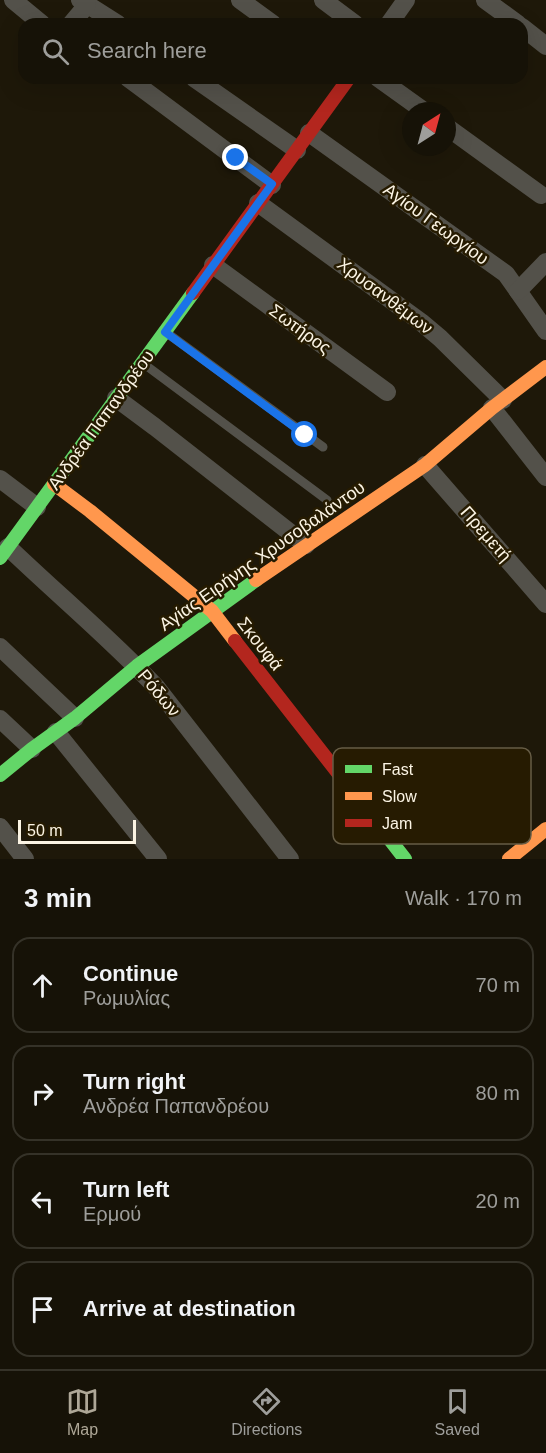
<!DOCTYPE html>
<meta charset="utf-8">
<style>
body{margin:0;font-family:Helvetica,sans-serif;background:#1f1b11;color:#f1f3f6}
.compass{position:absolute;left:402px;top:102px;width:54px;height:54px;border-radius:50%;background:#161207;box-shadow:0 6px 24px #0002;rotate:36deg}
.scale{position:absolute;left:18px;bottom:15px;width:118px;box-sizing:border-box;padding-left:6px;border:3px solid #fbf4e4;border-top:0;font-size:16px;line-height:21px;white-space:nowrap;color:#fbf4e4;-webkit-text-stroke:4px #261b01;paint-order:stroke}
.stop{position:absolute;width:18px;height:18px;margin:-14px;border:4px solid #1a73e8;border-radius:50%;background:#fff}
.stop.end{background:#1a73e8;border-color:#fff;box-shadow:0 2px 6px #0008}
.list{margin:0;padding:0;list-style:none}
h2{display:flex;justify-content:space-between;align-items:center;height:78px;margin:0;padding:0 24px;font-size:26px}
h2 small{font-size:20px;font-weight:400;color:#9e9e9b}
.list li{display:grid;grid-template-columns:39px 1fr auto;gap:18px;align-items:center;box-sizing:border-box;height:96px;margin:0 12px 12px;padding:0 12px;border:2px solid #353228;border-radius:18px}
.list b{display:block;font-size:22px;white-space:nowrap}
.list p{margin:0;font-size:20px;white-space:nowrap;color:#9e9e9b}
.list em{font-size:20px;font-style:normal;color:#9e9e9b}
.icon{flex:none;width:33px;height:33px;fill:none;stroke:currentColor;stroke-width:2;stroke-linecap:round;stroke-linejoin:round}
.map{position:relative;flex:none;width:546px;height:859px;overflow:hidden}
.search{position:absolute;background:#161207;box-shadow:0 6px 24px #0002;left:18px;right:18px;top:18px;height:66px;display:flex;align-items:center;gap:15px;box-sizing:border-box;padding:0 21px;border-radius:18px;color:#9e9e9b;font-size:22px}
.sheet{height:510px;background:#161207}
nav{display:flex;justify-content:space-around;align-items:center;box-sizing:border-box;height:84px;border-top:2px solid #353228;background:#161207;font-size:16px;color:#9e9e9b}
nav a{display:grid;justify-items:center;gap:3px}
nav .on{color:#aea797}
.map>svg:first-child{display:block}
.lines{fill:none;stroke-linecap:round;stroke-linejoin:round}
.lane{stroke:#53514a;stroke-width:9}
.street{stroke:#53514a;stroke-width:18}
.fast{stroke:#63d668;stroke-width:14}
.slow{stroke:#ff974d;stroke-width:14}
.jam{stroke:#b3261e;stroke-width:14}
.route{stroke:#1a73e8;stroke-width:8}
.labels{text-anchor:middle;dominant-baseline:central;stroke-width:5;stroke-linejoin:round;paint-order:stroke}
.street-label{font-size:18px;fill:#fbf4e4;stroke:#261b01}
.key{fill:#261b01;stroke:#665c45;stroke-width:1.5}
.key-label{font-size:16px;fill:#fbf4e4}
</style>
<div class="map">
<svg width="546" height="859" viewBox="0 0 546 859">
<rect width="100%" height="100%" fill="#1e1809"/>
<g class="lines">
<g class="lane">
<polyline points="167,333 323,447"/>
<polyline points="144,364 327,500"/>
</g>
<g class="street">
<polyline points="13,0 42,24"/>
<polyline points="80,0 118,24"/>
<polyline points="240,0 273,24"/>
<polyline points="323,0 355,24"/>
<polyline points="485,0 518,24"/>
<polyline points="71,24 87,5"/>
<polyline points="389,24 406,0"/>
<polyline points="522,27 546,46"/>
<polyline points="128,78 272,185"/>
<polyline points="194,78 297,150"/>
<polyline points="378,78 424,111"/>
<polyline points="447,127 541,195"/>
<polyline points="309,133 506,274 546,331"/>
<polyline points="258,203 421,322 440,338 503,400"/>
<polyline points="213,265 387,392"/>
<polyline points="518,291 546,262"/>
<polyline points="116,398 155,427 306,545"/>
<polyline points="492,408 546,477"/>
<polyline points="425,465 546,604"/>
<polyline points="0,479 37,507"/>
<path d="M8,547C58,595 110,638 157,688L290,859"/>
<polyline points="0,647 75,718"/>
<polyline points="0,719 32,749"/>
<polyline points="56,732 158,859"/>
<polyline points="0,827 25,859"/>
</g>
<g class="fast">
<polyline points="0,558 193,293"/>
<polyline points="0,775 32,749 75,718 137,666 256,580"/>
<polyline points="356,796 405,859"/>
</g>
<g class="slow">
<polyline points="54,484 90,511 212,611 235,641"/>
<polyline points="256,580 425,465 492,408 546,367"/>
<polyline points="509,859 546,829"/>
</g>
<g class="jam">
<polyline points="193,293 349,78"/>
<polyline points="235,641 356,796"/>
</g>
</g>
<g class="lines">
<polyline class="route" points="236,158 272,184 165,332 305,435"/>
</g>
<g class="labels">
<g class="street-label">
<text transform="translate(436 224) rotate(36)">Αγίου Γεωργίου</text>
<text transform="translate(385 296) rotate(37)">Χρυσανθέμων</text>
<text transform="translate(300 329) rotate(36)">Σωτήρος</text>
<text transform="translate(101 420) rotate(-54)">Ανδρέα Παπανδρέου</text>
<text transform="translate(486 534) rotate(49)">Πρεμετή</text>
<text transform="translate(262 556) rotate(-35)">Αγίας Ειρήνης Χρυσοβαλάντου</text>
<text transform="translate(260 644) rotate(52)">Σκουφά</text>
<text transform="translate(159 693) rotate(50)">Ρόδων</text>
</g>
</g>
<rect x="333" y="748" width="198" height="96" rx="9" class="key"/>
<rect x="345" y="765" width="27" height="8" fill="#63d668"/>
<rect x="345" y="792" width="27" height="8" fill="#ff974d"/>
<rect x="345" y="819" width="27" height="8" fill="#b3261e"/>
<g class="key-label">
<text x="382" y="775">Fast</text>
<text x="382" y="802">Slow</text>
<text x="382" y="829">Jam</text>
</g>
</svg>
<svg class="compass" viewBox="-18 -18 36 36"><path d="M0-13l5 13h-10z" fill="#e53935"/><path d="M0 13l5-13h-10z" fill="#9e9e9b"/></svg>
<div class="scale">50 m</div>
<div class="stop" style="left:305px;top:435px"></div>
<div class="stop end" style="left:236px;top:158px"></div>
<div class="search"><svg class="icon" aria-label="search" viewBox="0 0 24 24"><circle cx="10" cy="10" r="6"/><path d="M15 15l6 6"/></svg>Search here</div>
</div>
<section class="sheet">
<h2>3 min<small>Walk · 170 m</small></h2>
<ul class="list">
<li><svg class="icon" aria-label="ahead" viewBox="0 0 24 24"><path d="M12 20V5M6 11l6-6 6 6"/></svg><div><b>Continue</b><p>Ρωμυλίας</p></div><em>70 m</em></li>
<li><svg class="icon" aria-label="right" viewBox="0 0 24 24"><path d="M7 20v-9h11M14 6l5 5-5 5"/></svg><div><b>Turn right</b><p>Ανδρέα Παπανδρέου</p></div><em>80 m</em></li>
<li><svg class="icon" aria-label="left" viewBox="0 0 24 24"><path d="M17 20v-9H6M10 6l-5 5 5 5"/></svg><div><b>Turn left</b><p>Ερμού</p></div><em>20 m</em></li>
<li><svg class="icon" aria-label="arrive" viewBox="0 0 24 24"><path d="M6 21V4h12l-3 4 3 4H6"/></svg><div><b>Arrive at destination</b></div></li>
</ul>
</section>
<nav>
<a class="on"><svg class="icon" aria-label="map" viewBox="0 0 24 24"><path d="M3 6l6-2 6 2 6-2v14l-6 2-6-2-6 2zM9 4v14M15 6v14"/></svg>Map</a>
<a><svg class="icon" aria-label="directions" viewBox="0 0 24 24"><path d="M12 3l9 9-9 9-9-9zM9 14v-3h6M13 9l2 2-2 2"/></svg>Directions</a>
<a><svg class="icon" aria-label="saved" viewBox="0 0 24 24"><path d="M7 4h10v16l-5-4-5 4z"/></svg>Saved</a>
</nav>
